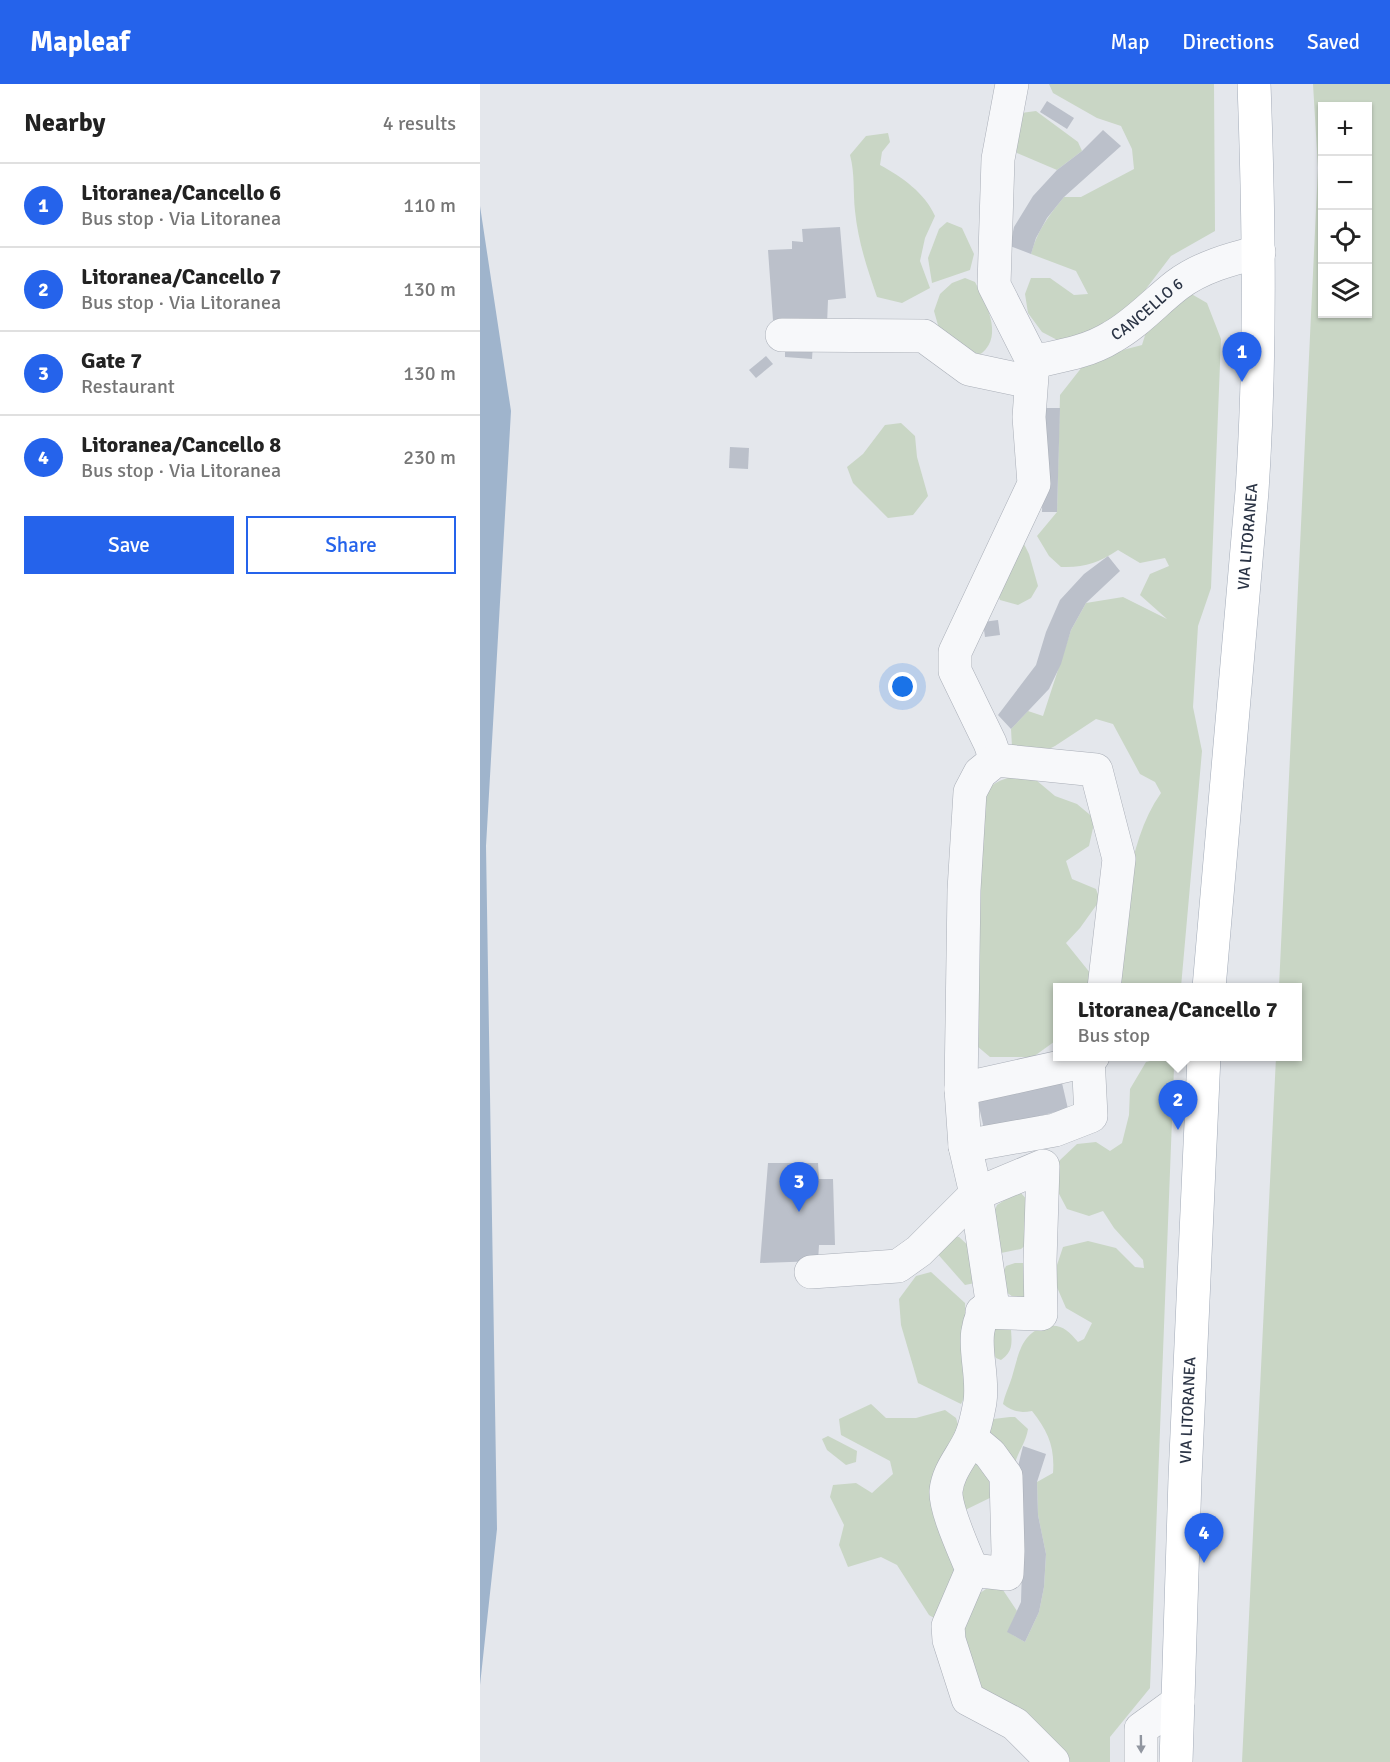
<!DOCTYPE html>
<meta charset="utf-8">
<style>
body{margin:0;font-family:Signika,sans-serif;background:#f2f2f2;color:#222}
.controls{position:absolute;right:18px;top:18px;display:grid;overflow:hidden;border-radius:0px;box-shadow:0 2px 4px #0004}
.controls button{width:54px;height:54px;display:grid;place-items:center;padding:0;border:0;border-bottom:2px solid #e0e0e0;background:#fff;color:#222;font:30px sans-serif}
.you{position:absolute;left:423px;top:603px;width:21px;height:21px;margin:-15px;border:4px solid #fff;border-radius:50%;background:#1a73e8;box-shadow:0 0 0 9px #1a73e833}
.badge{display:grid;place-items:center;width:39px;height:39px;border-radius:50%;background:#2563eb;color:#fff;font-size:20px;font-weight:700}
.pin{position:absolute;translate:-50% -50px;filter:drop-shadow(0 2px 3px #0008)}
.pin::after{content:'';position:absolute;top:32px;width:21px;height:18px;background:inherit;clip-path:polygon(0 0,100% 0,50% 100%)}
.popup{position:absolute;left:573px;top:899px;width:249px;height:78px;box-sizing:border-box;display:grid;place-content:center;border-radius:0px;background:#fff;filter:drop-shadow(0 2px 4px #0005);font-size:20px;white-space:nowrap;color:#767676}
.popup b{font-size:22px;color:#222}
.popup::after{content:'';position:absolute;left:50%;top:100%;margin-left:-12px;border:12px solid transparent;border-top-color:#fff}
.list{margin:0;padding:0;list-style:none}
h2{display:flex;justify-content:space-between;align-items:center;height:78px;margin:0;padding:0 24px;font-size:26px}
h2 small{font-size:20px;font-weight:400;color:#767676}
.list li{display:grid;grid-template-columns:39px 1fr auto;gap:18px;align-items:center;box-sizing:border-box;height:84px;padding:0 24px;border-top:2px solid #e0e0e0}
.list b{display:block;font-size:22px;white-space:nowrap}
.list p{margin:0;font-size:20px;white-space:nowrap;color:#767676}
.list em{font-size:20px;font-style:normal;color:#767676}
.actions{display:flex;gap:12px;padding:18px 24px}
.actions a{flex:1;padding:14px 0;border:2px solid #2563eb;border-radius:0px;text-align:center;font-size:21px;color:#2563eb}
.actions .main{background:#2563eb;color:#fff}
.icon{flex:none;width:33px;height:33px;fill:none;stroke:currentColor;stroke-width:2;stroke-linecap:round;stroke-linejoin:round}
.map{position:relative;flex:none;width:910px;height:1678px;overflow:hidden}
header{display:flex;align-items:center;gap:36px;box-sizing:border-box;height:84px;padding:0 30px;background:#2563eb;color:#fff}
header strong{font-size:28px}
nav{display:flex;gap:33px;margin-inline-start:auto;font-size:21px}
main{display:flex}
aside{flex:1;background:#fff}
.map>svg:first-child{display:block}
.green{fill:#c9d6c5;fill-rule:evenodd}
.water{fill:#9fb4cc}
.building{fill:#bbc0ca}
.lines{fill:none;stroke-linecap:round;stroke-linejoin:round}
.minor-casing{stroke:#a9aeb7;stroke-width:34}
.major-casing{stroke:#a3abb8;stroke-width:34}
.minor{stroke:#f7f8fa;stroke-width:33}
.major{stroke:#fff;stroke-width:33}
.oneway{fill:#9196a0}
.labels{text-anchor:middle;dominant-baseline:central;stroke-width:4.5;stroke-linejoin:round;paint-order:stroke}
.street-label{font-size:16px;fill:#2b3445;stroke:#f4f6f9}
</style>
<header>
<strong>Mapleaf</strong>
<nav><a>Map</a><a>Directions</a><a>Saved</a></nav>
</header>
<main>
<aside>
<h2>Nearby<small>4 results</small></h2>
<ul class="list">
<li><span class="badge">1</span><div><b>Litoranea/Cancello 6</b><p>Bus stop · Via Litoranea</p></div><em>110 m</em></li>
<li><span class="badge">2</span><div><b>Litoranea/Cancello 7</b><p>Bus stop · Via Litoranea</p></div><em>130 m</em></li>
<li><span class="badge">3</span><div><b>Gate 7</b><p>Restaurant</p></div><em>130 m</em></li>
<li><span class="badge">4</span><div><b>Litoranea/Cancello 8</b><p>Bus stop · Via Litoranea</p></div><em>230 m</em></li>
</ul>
<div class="actions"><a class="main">Save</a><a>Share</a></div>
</aside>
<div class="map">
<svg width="910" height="1678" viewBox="0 0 910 1678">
<rect width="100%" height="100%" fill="#e4e7ec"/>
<g class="green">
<path d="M569,0H734L735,147L691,172L659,214L623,252L583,259L562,248L548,229L545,210L551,194H570L594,211L608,210L596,187L551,170C557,147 569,131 584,113H601L654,85L652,65L641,42L617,34L573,9Z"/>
<path d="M833,0H910V1678H762L796,973L818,972V904L799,903L838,84ZM842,22H888V230H842Z"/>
<polygon points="556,27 598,58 602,67 577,86 537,69 534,60 541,29"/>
<path d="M408,49L410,58L402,68L400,81C422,93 445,109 455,132L445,154L440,177L450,204L422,219L397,213C387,184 378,157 375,127C373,108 375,90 370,71L386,52Z"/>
<polygon points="467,138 482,144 494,170 490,186 452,199 448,174 459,145"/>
<path d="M485,194L495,198C505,217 524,251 502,269C498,272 488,274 483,275L463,259L454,227L460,210L472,199Z"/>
<path d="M708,208L727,219L741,255L731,504L718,542L713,623L722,667L701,903H636C644,842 644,761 681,709L675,698L660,690L633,640L616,635L575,662L551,674L532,663L531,645L548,627L563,632L591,546L606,519L643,513L687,535L660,511L670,490L689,482L685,474L660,479L638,466C618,479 604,484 581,483L569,472L557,452L577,428L580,311L602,283L639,267L662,261L667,245Z"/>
<polygon points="421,339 435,352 437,373 448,412 433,431 408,434 373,399 367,383 383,370 405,341"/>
<polygon points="543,458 549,470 558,502 551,514 538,521 520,516 515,503"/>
<path d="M535,692L556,696L575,712L597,720L615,735L609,762L586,777L592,795L616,805L620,816L600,844L586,859L611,890V903L578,904V955L553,973H510L497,962L500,720C509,700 514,698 535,692Z"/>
<path d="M682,974L694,984L670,1604L630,1653V1678H584L503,1619L478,1551L497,1511L512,1501L521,1503L537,1527L528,1548L545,1558L559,1528L564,1503L566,1470L558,1431L557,1398L573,1389C575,1363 568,1347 552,1327C540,1329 533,1328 523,1320C525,1310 529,1303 532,1293C538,1273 541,1250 562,1244C579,1238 587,1245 598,1258L604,1255L612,1239L586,1224L576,1201L577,1181L583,1163L608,1157L636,1164L655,1183L664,1184L663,1176L634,1144L623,1127L609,1132L587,1125L577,1106L579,1077L597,1060L616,1058L630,1067L642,1059L649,1031L650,1005L666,978Z"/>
<polygon points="539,1107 555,1124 553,1155 541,1165 521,1169 512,1164 507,1144 517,1121"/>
<polygon points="464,1150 479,1153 492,1165 495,1199 485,1201 456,1168"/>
<polygon points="535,1179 545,1179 554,1215 540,1218 526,1208 521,1193 526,1182"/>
<polygon points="451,1188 485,1219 490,1303 481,1320 438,1299 421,1241 419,1215 436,1192"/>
<path d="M517,1241L531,1246C532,1259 533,1268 521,1276L516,1274L511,1265L509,1249Z"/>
<polygon points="391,1320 406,1334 436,1334 465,1326 476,1334 481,1350 483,1483 459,1537 449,1531 417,1481 401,1473 368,1483 359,1461 364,1441 350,1413 353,1401 376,1399 392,1409 413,1390 410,1377 361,1351 359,1335"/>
<path d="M530,1333H535L548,1345C546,1358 539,1366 535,1379L510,1365L505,1336Z"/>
<polygon points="348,1352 377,1367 376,1378 366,1381 347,1366 342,1355"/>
<polygon points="498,1368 516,1411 481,1428 477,1389"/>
</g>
<polygon class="water" points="0,122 31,327 6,762 17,1445 0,1601"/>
<g class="building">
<polygon points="567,17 594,34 587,45 560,28"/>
<polygon points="623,46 641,62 584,113 567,134 556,154 551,170 530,162 534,143 553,112 577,86 602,67"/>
<polygon points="360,143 366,214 348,216 347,240 319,244 319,234 293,236 288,166 312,165 312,157 323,158 322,145"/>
<polygon points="305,259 333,260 332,275 305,273"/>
<polygon points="286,272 293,280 276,294 269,286"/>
<polygon points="564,324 580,324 577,428 562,428"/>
<polygon points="250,363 269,364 268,385 249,384"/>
<polygon points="628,472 640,487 606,519 591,546 581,580 569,605 531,645 518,631 556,581 566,548 580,516 604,490"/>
<polygon points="518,536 520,551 505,553 503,538"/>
<polygon points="582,999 588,1025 504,1045 498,1018"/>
<polygon points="288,1079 338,1079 339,1095 353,1095 355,1161 339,1161 338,1177 280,1179"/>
<polygon points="543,1362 566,1370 557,1398 558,1431 566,1470 564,1503 559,1528 545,1558 527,1548 541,1518 542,1483 530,1415"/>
</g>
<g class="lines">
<g class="minor-casing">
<g id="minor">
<polyline points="302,251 444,252 489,285 551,298"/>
<path id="s1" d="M553,278C580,272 608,268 632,253C657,239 675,218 697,201C721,183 751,175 779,168"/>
<polyline points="516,676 510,659 475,587 475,568 554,400 549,333 553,278 514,201 518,75 532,0"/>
<polyline points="481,1005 607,977 613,972"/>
<polyline points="485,1062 575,1046 611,1032 608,972"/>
<polyline points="331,1188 418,1182 439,1167 496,1110 563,1082 560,1177 561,1230 502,1228"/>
<polyline points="491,1354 510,1370 526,1392 528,1467 527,1490 492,1486"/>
<path d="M573,1678L535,1640L488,1615L469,1556L468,1542L492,1486C485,1468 465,1426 466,1407C468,1386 483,1372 491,1353C495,1343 498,1329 500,1318C505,1281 484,1249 512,1217L496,1110L485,1062L481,1005L484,806L490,708L500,689L516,676L616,686L639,775L624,904"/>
<polyline points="661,1678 661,1645 698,1618"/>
</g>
</g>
<g class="major-casing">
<g id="major">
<path id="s2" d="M729,904L772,407C781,271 779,136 774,0"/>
<path id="s3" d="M696,1678L705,1394L724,972"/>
</g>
</g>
<use href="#minor" class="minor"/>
<use href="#major" class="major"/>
</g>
<defs><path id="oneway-solid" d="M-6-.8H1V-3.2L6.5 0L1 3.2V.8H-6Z" transform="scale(1.5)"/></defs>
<use class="oneway" href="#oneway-solid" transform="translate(661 1660) rotate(89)"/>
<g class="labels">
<g class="street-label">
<text stroke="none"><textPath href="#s1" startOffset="128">CANCELLO 6</textPath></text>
<text stroke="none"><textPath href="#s2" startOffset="453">VIA LITORANEA</textPath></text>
<text stroke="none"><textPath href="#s3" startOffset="352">VIA LITORANEA</textPath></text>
</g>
</g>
</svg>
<div class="controls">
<button>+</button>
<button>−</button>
<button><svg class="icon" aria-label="locate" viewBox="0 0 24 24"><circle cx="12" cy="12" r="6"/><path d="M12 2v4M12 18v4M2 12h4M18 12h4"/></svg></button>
<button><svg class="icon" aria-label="layers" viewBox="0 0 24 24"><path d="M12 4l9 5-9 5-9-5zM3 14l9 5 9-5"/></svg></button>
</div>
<div class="you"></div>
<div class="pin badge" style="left:762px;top:298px">1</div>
<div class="pin badge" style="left:698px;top:1046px">2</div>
<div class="popup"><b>Litoranea/Cancello 7</b>Bus stop</div>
<div class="pin badge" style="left:319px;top:1128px">3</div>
<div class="pin badge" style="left:724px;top:1479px">4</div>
</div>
</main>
